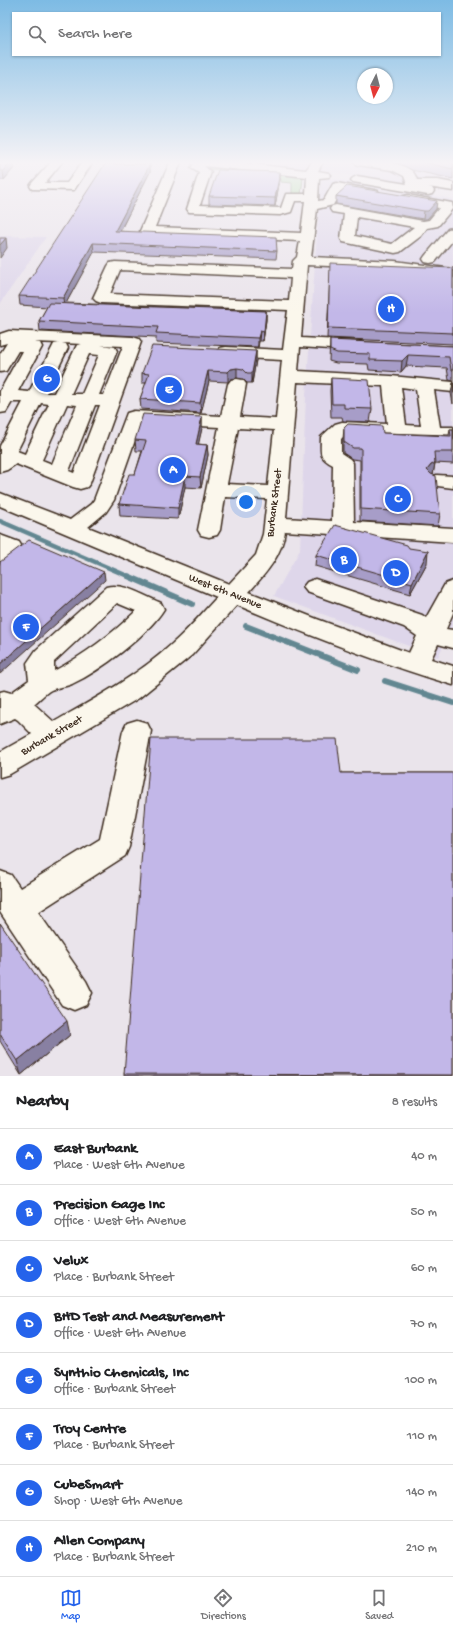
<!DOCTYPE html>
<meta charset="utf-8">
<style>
body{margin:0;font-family:"Gochi Hand",sans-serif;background:#f2f2f2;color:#202124}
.compass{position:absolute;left:357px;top:68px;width:36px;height:36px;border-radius:50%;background:#fff;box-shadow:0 1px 3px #0004;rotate:186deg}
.you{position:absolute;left:246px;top:502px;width:14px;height:14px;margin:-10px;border:3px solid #fff;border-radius:50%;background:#1a73e8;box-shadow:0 0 0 6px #1a73e833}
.badge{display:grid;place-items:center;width:26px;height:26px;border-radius:50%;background:#2563eb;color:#fff;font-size:13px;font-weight:700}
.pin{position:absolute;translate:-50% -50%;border:2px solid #fff;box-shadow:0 1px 4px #0006}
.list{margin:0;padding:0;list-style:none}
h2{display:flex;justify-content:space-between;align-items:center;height:52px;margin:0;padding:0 16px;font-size:17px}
h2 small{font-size:13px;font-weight:400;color:#757577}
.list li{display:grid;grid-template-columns:26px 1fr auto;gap:12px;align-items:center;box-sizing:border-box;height:56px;padding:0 16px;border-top:1px solid #e0e0e0}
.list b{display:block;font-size:15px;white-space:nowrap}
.list p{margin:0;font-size:13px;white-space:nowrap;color:#757577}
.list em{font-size:13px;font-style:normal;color:#757577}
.icon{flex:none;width:22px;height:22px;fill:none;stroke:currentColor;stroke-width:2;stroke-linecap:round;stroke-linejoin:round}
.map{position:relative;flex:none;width:453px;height:1076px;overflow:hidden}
.search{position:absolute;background:#fff;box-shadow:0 1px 3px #0004;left:12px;right:12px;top:12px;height:44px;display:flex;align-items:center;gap:10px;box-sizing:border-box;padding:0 14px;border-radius:0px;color:#757577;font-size:15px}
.sheet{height:500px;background:#fff}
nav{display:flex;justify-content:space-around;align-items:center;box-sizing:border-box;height:56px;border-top:1px solid #e0e0e0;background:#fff;font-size:11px;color:#757577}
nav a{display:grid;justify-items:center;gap:2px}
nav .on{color:#2563eb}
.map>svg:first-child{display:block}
.built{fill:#ded6ea}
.green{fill:#a5d99b;stroke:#70825c}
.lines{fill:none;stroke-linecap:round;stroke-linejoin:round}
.stream-far1{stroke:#628791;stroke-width:4.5}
.stream{stroke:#628791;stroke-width:6}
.minor-casing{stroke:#3b2a1e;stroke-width:3}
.minor{fill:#fbf7ec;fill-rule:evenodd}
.wall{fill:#a79dc8;stroke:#3b2a1e}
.shaded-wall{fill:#8880a2;stroke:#3b2a1e}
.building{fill:#c2b7e8;stroke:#3b2a1e}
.labels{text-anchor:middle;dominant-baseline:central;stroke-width:3;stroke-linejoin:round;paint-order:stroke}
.street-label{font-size:11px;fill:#3b2a1e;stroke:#fbf7ec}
</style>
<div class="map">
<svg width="453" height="1076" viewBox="0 0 453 1076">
<rect width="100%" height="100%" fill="#eae4eb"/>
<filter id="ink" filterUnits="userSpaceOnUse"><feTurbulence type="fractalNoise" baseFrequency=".025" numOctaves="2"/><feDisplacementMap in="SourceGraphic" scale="8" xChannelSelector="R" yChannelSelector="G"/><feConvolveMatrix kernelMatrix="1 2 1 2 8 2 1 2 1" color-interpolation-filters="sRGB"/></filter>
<g filter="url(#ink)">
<g class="built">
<polygon points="234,162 311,162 306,167 301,168"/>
<polygon points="327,162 453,162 453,192 322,171 321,168"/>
<polygon points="324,179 335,179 453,199 453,623 438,657 274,596 300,550 306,395 319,205 321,182"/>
<polygon points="0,236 46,237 0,304"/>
</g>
<polygon class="green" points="206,167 301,176 303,178 301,195 292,194 292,183 281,182 281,179 218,177 220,170 205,169"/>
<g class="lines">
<polyline class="stream-far1" points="0,521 130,577"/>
<g class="stream">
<polyline points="128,576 192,604"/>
<polyline points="246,626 358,670"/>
<polyline points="385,681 453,703"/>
</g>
<g class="minor-casing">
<g id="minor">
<polygon points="51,162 62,162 45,183 67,183 82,162 93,162 74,190 32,189 30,186 32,183"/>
<path d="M170,162H181L155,227L301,233L305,201H295L291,212L280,215L189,212L187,209L199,173L191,168L193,165L191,162H234L306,170L312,162H323L318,171L329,173L331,175L329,177L319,178L318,201L324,200L333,184L337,183L374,190L378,191L380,194L378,197L374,198L341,191L333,205L317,209L311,257L395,261L453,269V277L395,269L307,265L301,338L360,341L366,343L368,346L366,349L360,351L300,347L298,371L391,376L453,382V392L434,390L440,427H453V439L346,434L341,439V453L350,459L353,463L354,522L453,528V542L285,531C282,556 265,574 249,592L317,619L409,653L417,636L404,627L307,592L303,587L307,582L315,579L422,615L426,618L445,584L453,581V613L446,629L453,630V648L438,644L431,659L453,666V685C379,663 308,635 237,605L192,655L139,698L10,774L0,777V752L32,734L18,720L15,718L0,724V692L4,691L11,693L29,680L27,663L36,650L106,587C123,582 144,596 161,603L164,609C147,636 100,671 72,684C65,687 57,687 51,690C45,693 39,700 34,704L54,722C96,698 137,676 173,643C189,629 203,612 217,597L0,506V493L70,520L91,504L94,500L127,413L134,411L221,416L228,384L231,380L237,379L243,380L246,384L240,417L276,419L282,360L226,357L220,356L218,352L220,348L226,347L283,350L288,310L101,303L96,301L93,298L108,266L110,263L115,262L292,269L293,261L297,257L300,241L142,234L140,231ZM204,166L307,177L306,194H286L281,208L200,205L211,172ZM120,270L291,278L289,301L110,294ZM297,382L383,386L387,424L342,422L335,424L321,437C321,453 318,457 333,465L332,521L286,518ZM401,387L416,389L421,426L406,425ZM141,423L219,427L198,530L201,535L209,537L217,535L220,530L225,497L267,499L263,534L256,555L229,584L88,527L106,512L114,500ZM238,428L274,430L268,486L227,484ZM117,603L136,611C111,635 84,655 54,671V662Z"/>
<path d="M353,162C370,162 412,158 417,180H438L453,183V191L428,187L432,188L434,191L432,194L428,195L353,182L351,180L353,178L357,176L407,184L404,176L392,170L358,165Z"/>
<path d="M408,195L452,203L453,208L438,226L427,228L421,236L400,252L395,253L348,243L343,242L341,239L344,214L332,212L330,209L332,206L336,205L423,221L429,220L439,208L404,202L402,199L404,196ZM357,217L414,227L392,244L355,236Z"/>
<polygon points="453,228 453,240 435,262 430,263 425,262 423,259 425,256 448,229"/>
<path d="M9,331L133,337L139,339L141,342L90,483L87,487L80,489L73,487L16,464L7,470L0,472V446L23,402H12L6,412L0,413V391L22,351H18L6,371L0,372V354L7,343L0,345V334ZM34,342L59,343L54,344L52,348L29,392L18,391L42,347L40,343ZM62,343L82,344L77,345L75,349L54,393H46L68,348L66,344ZM101,345L123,346L104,395H99L117,351L115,347ZM89,354L99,355L82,394H71ZM41,403L49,404L25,454L17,451ZM67,404L77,405L52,464L42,460ZM95,405H100L74,473L69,471Z"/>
<polygon points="437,475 453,476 453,488 430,485 427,481 430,477"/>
<polygon points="0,535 19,542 22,547 8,561 0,563"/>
<polygon points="137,720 147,723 151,731 129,847 125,856 38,912 86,981 92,993 86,1005 74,1010 62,1005 0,912 0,871 11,875 20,888 100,839 123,731 127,723"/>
</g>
</g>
<use href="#minor" class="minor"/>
</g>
<g class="wall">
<polygon points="0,162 14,162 14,168 4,180 0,180"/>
<polygon points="394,162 453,162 453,179 412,170 399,163"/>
<polygon points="150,164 150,172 120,231 277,251 276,259 94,252 66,303 266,311 266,320 263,341 259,341 258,347 156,343 156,337 40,331 39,321 47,307 20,305 19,296"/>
<polygon points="280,172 280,179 275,206 209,204 209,196"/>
<polygon points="336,196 436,209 427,219 423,219 336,204"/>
<polygon points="453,268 453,344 327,338 330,272"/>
<polygon points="330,340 453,346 453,381 449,380 447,368 406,366 401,372 369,370 368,364 336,363 329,361"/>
<polygon points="256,351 256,360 252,383 247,383 243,379 237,378 231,379 228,382 209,381 201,413 141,409 140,399 146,383 142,383 142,373"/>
<polygon points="331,378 372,409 370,422 343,421 342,417 331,417 330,391"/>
<polygon points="453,383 453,404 451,393"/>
<polygon points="202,417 202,428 198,444 207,445 208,455 201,488 185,487 178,519 120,516 119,504 135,474 142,451 136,451 135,440"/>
<polygon points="344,428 383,433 449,435 450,429 453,429 453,464 435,463 433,475 432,475 440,514 438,526 360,521 360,460 352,459 343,453 343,439"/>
<polygon points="409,548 427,563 410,594 315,566 316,555"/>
<polygon points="341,773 453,773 453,1076 124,1076 124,1074"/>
<polygon points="0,923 70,1035 21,1075 0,1041"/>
</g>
<g class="shaded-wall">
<polygon points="10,162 14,162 14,168 4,180 3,171"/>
<polygon points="150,164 150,172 116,239 115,231"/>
<polygon points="280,172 280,179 275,206 275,198"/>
<polygon points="437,201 436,209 427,219 423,219 424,211"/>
<polygon points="6,238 7,248 0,258 0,245"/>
<polygon points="93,243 94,252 64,307 63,298"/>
<polygon points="266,311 266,320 263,341 264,332"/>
<polygon points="260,331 259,341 258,347 258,338"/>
<polygon points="256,351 256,360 252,383 252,373"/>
<polygon points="408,355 406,366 401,372 402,361"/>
<polygon points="237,368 237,378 231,379 228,382 228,372 231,369"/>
<polygon points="208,371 209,381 201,413 200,403"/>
<polygon points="202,417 202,428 196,455 196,444"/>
<polygon points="207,445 208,455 201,488 200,477"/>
<polygon points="435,463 433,475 429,476 427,470 431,465"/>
<polygon points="185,476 185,487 178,519 178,508"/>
<polygon points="428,551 427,563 410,594 412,583"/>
<polygon points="104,572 105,580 0,674 0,664"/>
<polygon points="67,1021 70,1035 21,1075 17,1061"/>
</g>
<g class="building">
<polygon points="0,162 10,162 3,171 0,171"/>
<polygon points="423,162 453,162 453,169"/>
<polygon points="105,164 150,164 115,231 276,237 277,251 93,243 63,298 19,296"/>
<polygon points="218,170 280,172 275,198 209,196"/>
<polygon points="347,186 437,201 428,211 424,211 336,196"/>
<polygon points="0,238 6,238 0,245"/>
<polygon points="330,263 453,268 453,333 328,328"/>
<polygon points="49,303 266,311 264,332 260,331 258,338 156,333 158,327 39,321"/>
<polygon points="330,340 453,346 453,370 451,370 449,357 408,355 402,361 370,360 370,354 337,353 330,350"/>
<polygon points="152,346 256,351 252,373 247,373 243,369 237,368 231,369 228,372 208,371 200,403 140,399 149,374 142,373"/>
<polygon points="331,378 369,380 372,409 344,408 344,404 332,404"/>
<polygon points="143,414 202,417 196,444 207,445 200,477 185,476 178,508 119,504 129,474 135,474 146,441 135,440"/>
<polygon points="348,424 382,426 383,433 451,436 450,429 453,429 453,452 434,452 435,463 431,465 427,470 431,474 436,476 440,514 361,509 361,448 353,448 344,442 344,428"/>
<polygon points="335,525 407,545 409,548 428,551 412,583 316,555"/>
<polygon points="29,540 104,572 0,664 0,562"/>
<polygon points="151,739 337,739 341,773 453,773 453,1075 124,1074"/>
<polygon points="0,923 67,1021 17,1061 0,1034"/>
</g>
</g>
<linearGradient id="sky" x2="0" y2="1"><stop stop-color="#7dbbe4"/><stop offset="0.52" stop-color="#f6f3f6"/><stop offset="1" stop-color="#f6f3f6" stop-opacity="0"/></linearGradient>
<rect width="453" height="313" fill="url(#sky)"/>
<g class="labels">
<g class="street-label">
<text transform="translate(275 503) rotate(-83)">Burbank Street</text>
<text transform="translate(225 592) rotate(22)">West 6th Avenue</text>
<text transform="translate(52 736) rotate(-30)">Burbank Street</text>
</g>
</g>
</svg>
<svg class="compass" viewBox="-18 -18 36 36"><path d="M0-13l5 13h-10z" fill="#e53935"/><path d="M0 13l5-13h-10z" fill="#757577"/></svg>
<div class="you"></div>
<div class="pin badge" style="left:173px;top:470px">A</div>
<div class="pin badge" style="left:344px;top:560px">B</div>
<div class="pin badge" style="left:398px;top:499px">C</div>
<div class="pin badge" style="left:396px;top:573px">D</div>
<div class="pin badge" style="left:169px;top:390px">E</div>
<div class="pin badge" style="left:26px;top:627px">F</div>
<div class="pin badge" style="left:47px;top:379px">G</div>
<div class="pin badge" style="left:391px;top:309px">H</div>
<div class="search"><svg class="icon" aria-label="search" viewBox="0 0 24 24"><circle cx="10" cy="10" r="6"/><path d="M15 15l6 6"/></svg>Search here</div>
</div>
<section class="sheet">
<h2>Nearby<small>8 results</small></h2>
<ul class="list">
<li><span class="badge">A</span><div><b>East Burbank</b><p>Place · West 6th Avenue</p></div><em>40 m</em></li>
<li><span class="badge">B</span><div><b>Precision Gage Inc</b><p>Office · West 6th Avenue</p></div><em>50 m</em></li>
<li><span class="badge">C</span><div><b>Velux</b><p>Place · Burbank Street</p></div><em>60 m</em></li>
<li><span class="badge">D</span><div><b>BHD Test and Measurement</b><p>Office · West 6th Avenue</p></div><em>70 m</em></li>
<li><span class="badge">E</span><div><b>Synthio Chemicals, Inc</b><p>Office · Burbank Street</p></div><em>100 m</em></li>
<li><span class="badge">F</span><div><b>Troy Centre</b><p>Place · Burbank Street</p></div><em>110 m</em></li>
<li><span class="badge">G</span><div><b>CubeSmart</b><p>Shop · West 6th Avenue</p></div><em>140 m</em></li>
<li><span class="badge">H</span><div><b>Allen Company</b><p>Place · Burbank Street</p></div><em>210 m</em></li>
</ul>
</section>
<nav>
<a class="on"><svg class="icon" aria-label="map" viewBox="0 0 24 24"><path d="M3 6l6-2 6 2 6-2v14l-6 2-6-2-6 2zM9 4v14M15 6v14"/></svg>Map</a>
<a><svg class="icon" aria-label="directions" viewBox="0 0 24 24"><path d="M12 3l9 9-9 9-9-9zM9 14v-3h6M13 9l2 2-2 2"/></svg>Directions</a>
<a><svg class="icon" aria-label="saved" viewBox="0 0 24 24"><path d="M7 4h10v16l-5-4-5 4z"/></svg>Saved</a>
</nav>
